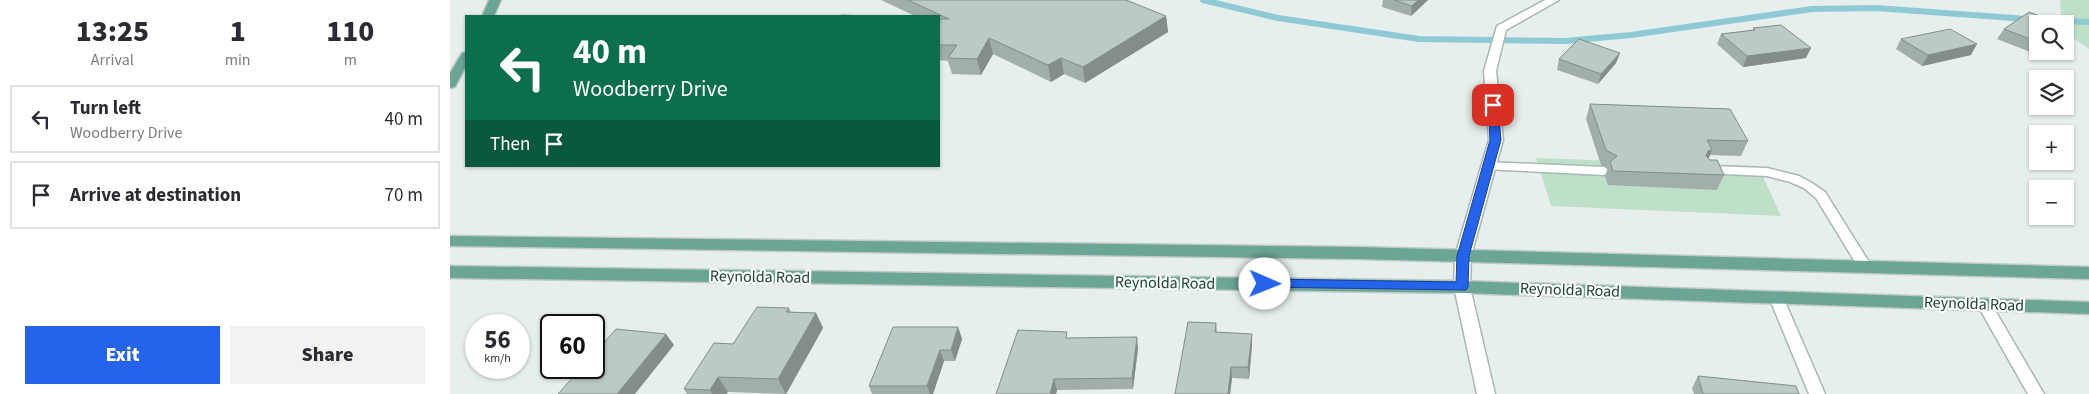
<!DOCTYPE html>
<meta charset="utf-8">
<style>
body{margin:0;font-family:"Source Sans 3",sans-serif;background:#f2f2f3;color:#2b2b33;height:100vh;display:flex;flex-direction:column;font-size:19px;white-space:nowrap}
*{box-sizing:border-box;margin:0}
p{font-size:16px;color:#7c7c81}
.icon{flex:none;width:28px;height:28px;fill:none;stroke:currentColor;stroke-width:2;stroke-linecap:round;stroke-linejoin:round}
.map{position:relative;flex:1;overflow:hidden}
.sheet{display:flex;flex-direction:column;background:#fff;width:450px}
.sheet>*{flex:none}
.hud{position:absolute;left:15px;top:15px;width:475px;height:152px;border-radius:0px;box-shadow:0 1px 4px #0004;background:#0b6e4f;color:#fff;overflow:hidden}
.buttons{position:absolute;left:1579px;top:15px;display:grid;gap:10px}
.buttons a{display:grid;place-items:center;width:45px;height:45px;border-radius:0px;background:#fff;box-shadow:0 1px 4px #0004;font-size:25px}
.speed{position:absolute;left:15px;top:314px;display:flex;gap:10px;font-size:25px;font-weight:700;text-align:center}
.speed>*{display:grid;place-content:center;width:65px;height:65px;border-radius:50%;background:#fff;box-shadow:0 1px 4px #0004;line-height:1}
.speed small{font-size:12px;font-weight:400}
.speed .limit{border:2px solid #111;border-radius:8px;background:#fff;color:#111}
.pin{position:absolute;display:grid;place-items:center;width:42px;height:42px;color:#fff;margin:-21px;border-radius:10px;box-shadow:0 2px 8px #0006}
.me{position:absolute;width:55px;margin:-28px;rotate:91deg;stroke-linejoin:round;filter:drop-shadow(0 0 4px #0008)}
.turn{display:flex;align-items:center;gap:18px;height:105px;padding:0 25px;font-size:22px}
.turn .icon{width:65px;height:65px;stroke-width:2.5}
.turn b{display:block;font-size:35px;line-height:42px}
.then{display:flex;align-items:center;height:48px;padding:0 25px;background:#0003;gap:10px;font-size:19px}
.eta{display:flex;justify-content:space-evenly;align-items:center;height:85px;text-align:center}
.eta b{font-size:30px;font-weight:800;line-height:35px}
.action{display:flex;gap:10px;margin-top:auto;padding:10px 25px}
.action a{flex:1;height:58px;border-radius:0px;background:#2563eb;color:#fff;font-size:20px;font-weight:800;line-height:58px;text-align:center}
.action a+a{background:#f2f2f3;color:#2b2b33}
ul{padding:0;list-style:none}
li{display:flex;align-items:center;gap:15px;height:68px;margin:0 10px 8px;padding:0 15px;border:2px solid #e1e1e2;border-radius:0px}
li div{flex:1}
li b{display:block;font-size:19px}
li em{font-style:normal}
main{display:flex;flex:1;min-height:0}
.map>svg:first-child{display:block}
.green{fill:#bfe0c8}
.lines{fill:none;stroke-linecap:round;stroke-linejoin:round}
.stream{stroke:#8ec9d4;stroke-width:6}
.service-casing{stroke:#a8b8b2;stroke-width:3}
.minor-casing{stroke:#a8b8b2;stroke-width:3}
.primary-casing{stroke:#c2cac8;stroke-width:3}
.service{fill:#fff;fill-rule:evenodd}
.minor{fill:#fff;fill-rule:evenodd}
.primary{fill:#6aa596;fill-rule:evenodd}
.wall{fill:#a1aea9}
.shaded-wall{fill:#838d89}
.building{fill:#bbcac4;stroke:#838d89}
.route{fill:#2563eb;stroke:#184099}
.labels{text-anchor:middle;dominant-baseline:central;stroke-width:4.5;stroke-linejoin:round;paint-order:stroke}
.street-label{font-size:16px;fill:#24423a;stroke:#f7fbf9}
</style>
<main>
<section class="sheet">
<div class="eta">
<div><b>13:25</b><p>Arrival</p></div>
<div><b>1</b><p>min</p></div>
<div><b>110</b><p>m</p></div>
</div>
<ul>
<li><svg class="icon" aria-label="left" viewBox="0 0 24 24"><path d="M17 20v-9H6M10 6l-5 5 5 5"/></svg><div><b>Turn left</b><p>Woodberry Drive</p></div><em>40 m</em></li>
<li><svg class="icon" aria-label="arrive" viewBox="0 0 24 24"><path d="M6 21V4h12l-3 4 3 4H6"/></svg><div><b>Arrive at destination</b></div><em>70 m</em></li>
</ul>
<div class="action"><a>Exit</a><a>Share</a></div>
</section>
<div class="map">
<svg width="1639" height="394" viewBox="0 0 1639 394">
<rect width="100%" height="100%" fill="#e6efeb"/>
<g class="green">
<polygon points="1610,0 1639,0 1639,49 1615,32 1615,24 1612,24"/>
<polygon points="1086,158 1308,166 1331,216 1101,206"/>
</g>
<g class="lines">
<g class="stream">
<polyline points="753,0 828,18 969,39 1115,41 1181,35 1362,9 1426,8 1577,19"/>
<polyline points="1591,20 1639,22"/>
</g>
<defs>
<g id="service">
<polygon points="1038,162 1154,167 1160,171 1154,175 1034,169 1032,166 1034,163"/>
<polygon points="1258,166 1317,168 1349,176 1362,183 1375,192 1422,267 1420,270 1410,270 1366,198 1354,188 1340,182 1317,176 1254,173 1252,170 1254,167"/>
<polygon points="1326,292 1331,293 1333,297 1375,394 1359,394 1319,297 1321,293"/>
<polygon points="1534,299 1539,300 1594,394 1578,394 1527,304 1529,300"/>
</g>
<polygon id="minor" points="1095,0 1109,0 1056,30 1046,71 1053,140 1021,256 1020,287 1045,394 1027,394 1004,287 1005,256 1039,140 1034,71 1047,26"/>
<g id="primary">
<polygon points="39,0 51,0 44,16 32,16"/>
<polygon points="16,52 16,66 5,87 0,88 0,73 12,53"/>
<polygon points="0,236 907,247 1639,267 1639,279 907,259 0,246"/>
<polygon points="0,266 1012,281 1639,302 1639,314 1012,293 0,278"/>
</g>
</defs>
<use href="#service" class="service-casing"/>
<use href="#minor" class="minor-casing"/>
<use href="#primary" class="primary-casing"/>
<use href="#service" class="service"/>
<use href="#minor" class="minor"/>
<use href="#primary" class="primary"/>
</g>
<g class="wall">
<polygon points="431,0 676,0 716,16 718,32 635,83 614,74 601,82 543,54 531,75 502,74 498,61 489,60 489,16 465,16"/>
<polygon points="933,0 978,0 961,16 932,7"/>
<polygon points="1588,24 1588,50 1583,53 1547,39 1554,29"/>
<polygon points="1303,28 1356,58 1293,67 1267,44 1271,34 1303,30"/>
<polygon points="1451,39 1521,55 1472,66 1446,49"/>
<polygon points="1170,53 1166,63 1148,84 1107,70 1109,59"/>
<polygon points="1140,104 1298,141 1291,156 1260,155 1258,158 1274,175 1267,190 1158,185 1155,176 1158,168 1151,165 1136,119"/>
<polygon points="339,308 341,312 366,313 373,328 336,394 278,392 276,394 237,394 234,389"/>
<polygon points="766,323 767,332 802,345 799,379 782,378 780,394 725,394"/>
<polygon points="508,327 512,339 505,361 494,361 483,394 422,394 419,386"/>
<polygon points="619,338 688,348 683,389 607,390 606,394 546,394"/>
<polygon points="1248,376 1349,394 1244,394 1242,388"/>
</g>
<g class="shaded-wall">
<polygon points="968,0 978,0 961,16 962,6"/>
<polygon points="716,16 718,32 635,83 633,67"/>
<polygon points="539,38 543,54 531,75 527,59"/>
<polygon points="1527,44 1521,55 1472,66 1478,55"/>
<polygon points="1361,48 1356,58 1293,67 1297,56"/>
<polygon points="1170,53 1166,63 1148,84 1151,74"/>
<polygon points="611,58 614,74 601,82 598,65"/>
<polygon points="1262,150 1256,165 1252,166 1258,151"/>
<polygon points="366,313 373,328 336,394 328,379"/>
<polygon points="508,327 512,339 505,361 501,350"/>
<polygon points="216,334 224,345 185,394 167,394"/>
<polygon points="802,334 802,345 799,379 798,367"/>
<polygon points="687,337 688,348 683,389 682,378"/>
<polygon points="490,350 494,361 483,394 480,394 477,386"/>
<polygon points="781,367 782,378 780,394 778,394"/>
<polygon points="268,377 278,392 276,394 262,394 260,390"/>
<polygon points="604,379 607,390 606,394 600,394"/>
</g>
<g class="building">
<polygon points="458,0 676,0 716,16 633,67 611,58 598,65 539,38 527,59 498,58 507,45 489,45 489,19 499,19"/>
<polygon points="944,0 968,0 962,6"/>
<polygon points="1579,12 1611,24 1588,24 1588,42 1554,29"/>
<polygon points="391,15 420,16 390,16"/>
<polygon points="1331,25 1361,48 1297,56 1271,34 1305,30 1303,28"/>
<polygon points="1500,29 1527,44 1478,55 1451,39"/>
<polygon points="1129,39 1170,53 1151,74 1109,59"/>
<polygon points="1140,104 1280,109 1298,141 1257,140 1262,150 1258,151 1256,156 1260,160 1267,160 1274,175 1163,171 1160,162 1167,156 1156,150"/>
<polygon points="307,307 339,308 336,312 366,313 328,379 268,377 260,390 234,389 264,343 283,344"/>
<polygon points="738,322 766,323 765,332 802,334 798,367 781,367 778,394 725,394"/>
<polygon points="443,327 508,327 501,350 490,350 477,386 419,386"/>
<polygon points="166,329 216,334 167,394 108,394 131,368 144,368 144,354"/>
<polygon points="568,330 617,332 616,338 687,337 682,378 604,379 600,394 546,394"/>
<polygon points="1248,376 1346,386 1349,394 1253,394"/>
</g>
<polygon class="route" points="1043,102 1048,105 1051,140 1019,256 1018,287 1016,290 811,287 809,284 811,281 815,279 1006,282 1007,256 1040,140 1038,105"/>
<g class="labels">
<g class="street-label">
<text transform="translate(310 277) rotate(1)">Reynolda Road</text>
<text transform="translate(715 283) rotate(1)">Reynolda Road</text>
<text transform="translate(1120 290) rotate(2)">Reynolda Road</text>
<text transform="translate(1524 304) rotate(2)">Reynolda Road</text>
</g>
</g>
</svg>
<div class="buttons">
<a><svg class="icon" aria-label="search" viewBox="0 0 24 24"><circle cx="10" cy="10" r="6"/><path d="M15 15l6 6"/></svg></a>
<a><svg class="icon" aria-label="layers" viewBox="0 0 24 24"><path d="M12 4l9 5-9 5-9-5zM3 14l9 5 9-5"/></svg></a>
<a>+</a>
<a>−</a>
</div>
<div class="speed"><div>56<small>km/h</small></div><div class="limit">60</div></div>
<div class="pin" style="left:1043px;top:105px;background:#d93025"><svg class="icon" aria-label="arrive" viewBox="0 0 24 24"><path d="M6 21V4h12l-3 4 3 4H6"/></svg></div>
<svg class="me" style="left:815px;top:284px" viewBox="-20 -20 40 40"><circle r="19" fill="#fff"/><path d="M0-13L10 11 0 6-10 11z" fill="#2563eb"/></svg>
<div class="hud">
<div class="turn"><svg class="icon" aria-label="left" viewBox="0 0 24 24"><path d="M17 20v-9H6M10 6l-5 5 5 5"/></svg><div><b>40 m</b>Woodberry Drive</div></div>
<div class="then">Then<svg class="icon" aria-label="arrive" viewBox="0 0 24 24"><path d="M6 21V4h12l-3 4 3 4H6"/></svg></div>
</div>
</div>
</main>
